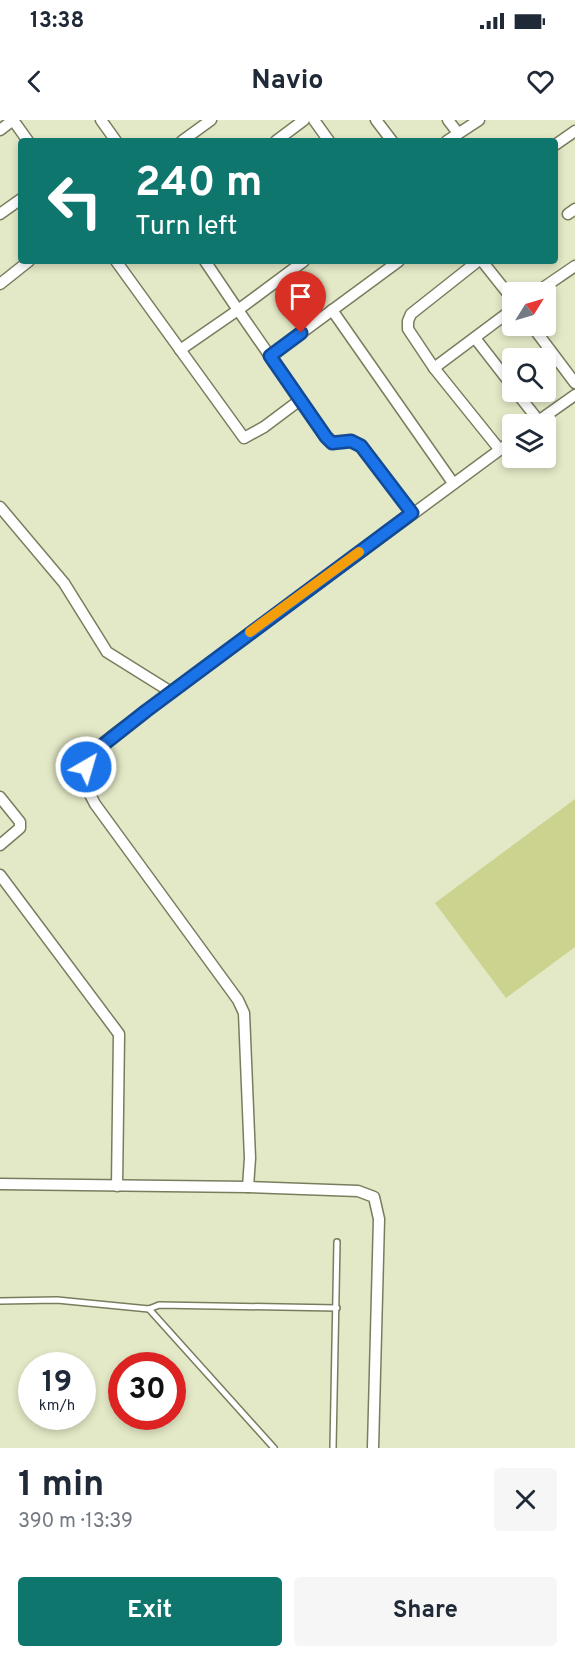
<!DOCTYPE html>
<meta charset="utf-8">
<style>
body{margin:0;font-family:Overpass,sans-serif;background:#f6f6f7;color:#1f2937;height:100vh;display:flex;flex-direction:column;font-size:22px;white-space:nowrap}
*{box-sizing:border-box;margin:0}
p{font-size:20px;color:#747a83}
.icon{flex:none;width:33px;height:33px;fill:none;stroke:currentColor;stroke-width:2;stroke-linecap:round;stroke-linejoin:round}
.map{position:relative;height:1328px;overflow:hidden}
.drawer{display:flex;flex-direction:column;background:#fff;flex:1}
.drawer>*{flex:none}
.hud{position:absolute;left:18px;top:18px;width:540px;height:126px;border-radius:6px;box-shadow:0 3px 9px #0003;background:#0f766e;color:#fff;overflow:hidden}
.needle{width:39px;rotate:53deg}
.buttons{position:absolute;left:502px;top:162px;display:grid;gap:12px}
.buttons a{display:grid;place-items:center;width:54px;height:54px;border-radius:6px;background:#fff;box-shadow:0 3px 9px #0003;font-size:30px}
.speed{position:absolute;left:18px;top:1232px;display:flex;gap:12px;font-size:30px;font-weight:700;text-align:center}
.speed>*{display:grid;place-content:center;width:78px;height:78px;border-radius:50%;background:#fff;box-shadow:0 3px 9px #0003;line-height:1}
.speed small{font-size:15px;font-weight:400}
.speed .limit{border:9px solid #d22;background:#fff;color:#111}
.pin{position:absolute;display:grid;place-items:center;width:51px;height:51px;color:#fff;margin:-62px -26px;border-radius:50% 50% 50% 0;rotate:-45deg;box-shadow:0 0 6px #0007}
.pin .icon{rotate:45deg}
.me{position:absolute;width:66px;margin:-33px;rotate:38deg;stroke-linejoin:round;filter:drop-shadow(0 0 4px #0008)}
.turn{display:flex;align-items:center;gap:21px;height:126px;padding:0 18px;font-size:27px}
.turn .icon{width:78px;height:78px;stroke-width:2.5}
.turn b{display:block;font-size:42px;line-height:51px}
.round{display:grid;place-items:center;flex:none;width:63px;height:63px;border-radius:6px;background:#f6f6f7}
.head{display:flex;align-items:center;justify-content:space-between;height:102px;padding:0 18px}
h1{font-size:36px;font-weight:700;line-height:45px}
.primary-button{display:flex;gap:12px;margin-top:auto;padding:12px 18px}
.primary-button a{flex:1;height:69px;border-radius:6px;background:#0f766e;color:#fff;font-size:24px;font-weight:700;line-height:69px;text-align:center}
.primary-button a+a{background:#f6f6f7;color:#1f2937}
.status{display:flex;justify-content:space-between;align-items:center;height:42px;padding:0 30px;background:#fff;direction:ltr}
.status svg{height:16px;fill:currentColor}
header{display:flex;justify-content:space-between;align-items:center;height:78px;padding:0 18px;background:#fff;font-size:27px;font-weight:700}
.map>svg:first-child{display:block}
.green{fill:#cbd38f}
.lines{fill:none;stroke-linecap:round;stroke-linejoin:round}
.service-casing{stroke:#797d5e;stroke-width:8}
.minor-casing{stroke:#797d5e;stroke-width:13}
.service{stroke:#fff;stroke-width:5}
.minor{stroke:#fff;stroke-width:10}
.route-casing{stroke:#114b97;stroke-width:15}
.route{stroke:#1a73e8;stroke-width:10}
.slow{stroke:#f59e0b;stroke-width:10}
</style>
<div class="status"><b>13:38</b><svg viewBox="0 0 49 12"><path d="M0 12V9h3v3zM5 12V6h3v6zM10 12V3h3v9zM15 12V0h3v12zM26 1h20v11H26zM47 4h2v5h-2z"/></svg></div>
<header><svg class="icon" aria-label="back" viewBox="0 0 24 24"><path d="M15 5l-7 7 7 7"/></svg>Navio<svg class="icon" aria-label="heart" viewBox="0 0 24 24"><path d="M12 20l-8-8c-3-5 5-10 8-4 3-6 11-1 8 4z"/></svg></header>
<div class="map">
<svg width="575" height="1328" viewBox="0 0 575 1328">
<rect width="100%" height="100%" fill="#e3e8c6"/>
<polygon class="green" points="575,679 575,827 506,878 435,783"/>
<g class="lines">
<defs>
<g id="service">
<polyline points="0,1181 57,1180 149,1189 159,1185 337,1188"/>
<polyline points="149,1189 274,1328"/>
<polyline points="333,1328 337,1122"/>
</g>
<g id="minor">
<polyline points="13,0 28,21"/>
<polyline points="101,0 116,21"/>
<polyline points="314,0 329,21"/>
<polyline points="376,0 392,21"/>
<polyline points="448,0 458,13"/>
<polyline points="0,10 13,0"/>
<polyline points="182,21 211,0"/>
<polyline points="276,21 304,0"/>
<polyline points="447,21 479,0"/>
<polyline points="555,25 575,11"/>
<polyline points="0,94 21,79"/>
<polyline points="568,94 575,89"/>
<polyline points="116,141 244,318 264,307 300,280"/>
<polyline points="205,141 238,190 304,141"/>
<polyline points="478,141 411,194 408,201 408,209 434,248 500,330"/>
<polyline points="482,141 513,180"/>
<polyline points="0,164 29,141"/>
<polyline points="537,172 575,146"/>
<polyline points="332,190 453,363"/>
<polyline points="532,206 575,263"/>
<polyline points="475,218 513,267"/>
<polyline points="180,230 238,190 326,317 332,323 351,321 361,325 412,393"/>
<polyline points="270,236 399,141"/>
<polyline points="434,248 513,189"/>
<polyline points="516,272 539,301"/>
<polyline points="534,304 575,275"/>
<polyline points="0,387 64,463 107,532 171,572"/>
<polyline points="0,677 20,702 20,708 0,725"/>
<polyline points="0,755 119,914 117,1066"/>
<polyline points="0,1064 248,1067 358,1071 374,1077 379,1099 373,1328"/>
<path d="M248,1067L250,1038L244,893L238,880L95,684C92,678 87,670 85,663C79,631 125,608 146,591L513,320"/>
</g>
</defs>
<use href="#service" class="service-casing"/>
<use href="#minor" class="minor-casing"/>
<use href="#service" class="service"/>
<use href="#minor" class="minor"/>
</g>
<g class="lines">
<defs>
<polyline id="route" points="86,647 99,628 146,591 412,393 361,326 351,321 332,323 326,317 270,236 301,213"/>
</defs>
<use href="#route" class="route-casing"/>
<use href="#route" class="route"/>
<polyline class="slow" points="250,512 359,432"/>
</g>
</svg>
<div class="buttons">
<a><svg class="needle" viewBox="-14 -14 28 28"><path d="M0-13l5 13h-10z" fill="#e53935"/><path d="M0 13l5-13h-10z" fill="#747a83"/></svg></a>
<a><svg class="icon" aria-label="search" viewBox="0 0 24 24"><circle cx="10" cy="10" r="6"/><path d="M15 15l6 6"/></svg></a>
<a><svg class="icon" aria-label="layers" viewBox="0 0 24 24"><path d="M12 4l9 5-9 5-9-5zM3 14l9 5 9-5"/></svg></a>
</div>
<div class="speed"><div>19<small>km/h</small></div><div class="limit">30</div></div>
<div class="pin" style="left:301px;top:213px;background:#d93025"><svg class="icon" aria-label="arrive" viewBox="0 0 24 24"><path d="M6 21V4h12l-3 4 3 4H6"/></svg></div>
<svg class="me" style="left:86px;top:647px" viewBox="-20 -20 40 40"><circle r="17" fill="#1a73e8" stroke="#fff" stroke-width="3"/><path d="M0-11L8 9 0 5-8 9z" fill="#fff"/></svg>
<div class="hud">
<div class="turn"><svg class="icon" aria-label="left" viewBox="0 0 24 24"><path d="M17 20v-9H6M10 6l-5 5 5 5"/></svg><div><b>240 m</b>Turn left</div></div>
</div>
</div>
<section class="drawer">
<div class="head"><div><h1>1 min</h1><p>390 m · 13:39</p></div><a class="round"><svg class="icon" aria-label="close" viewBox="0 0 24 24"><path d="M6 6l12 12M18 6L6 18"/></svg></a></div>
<div class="primary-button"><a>Exit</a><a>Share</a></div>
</section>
